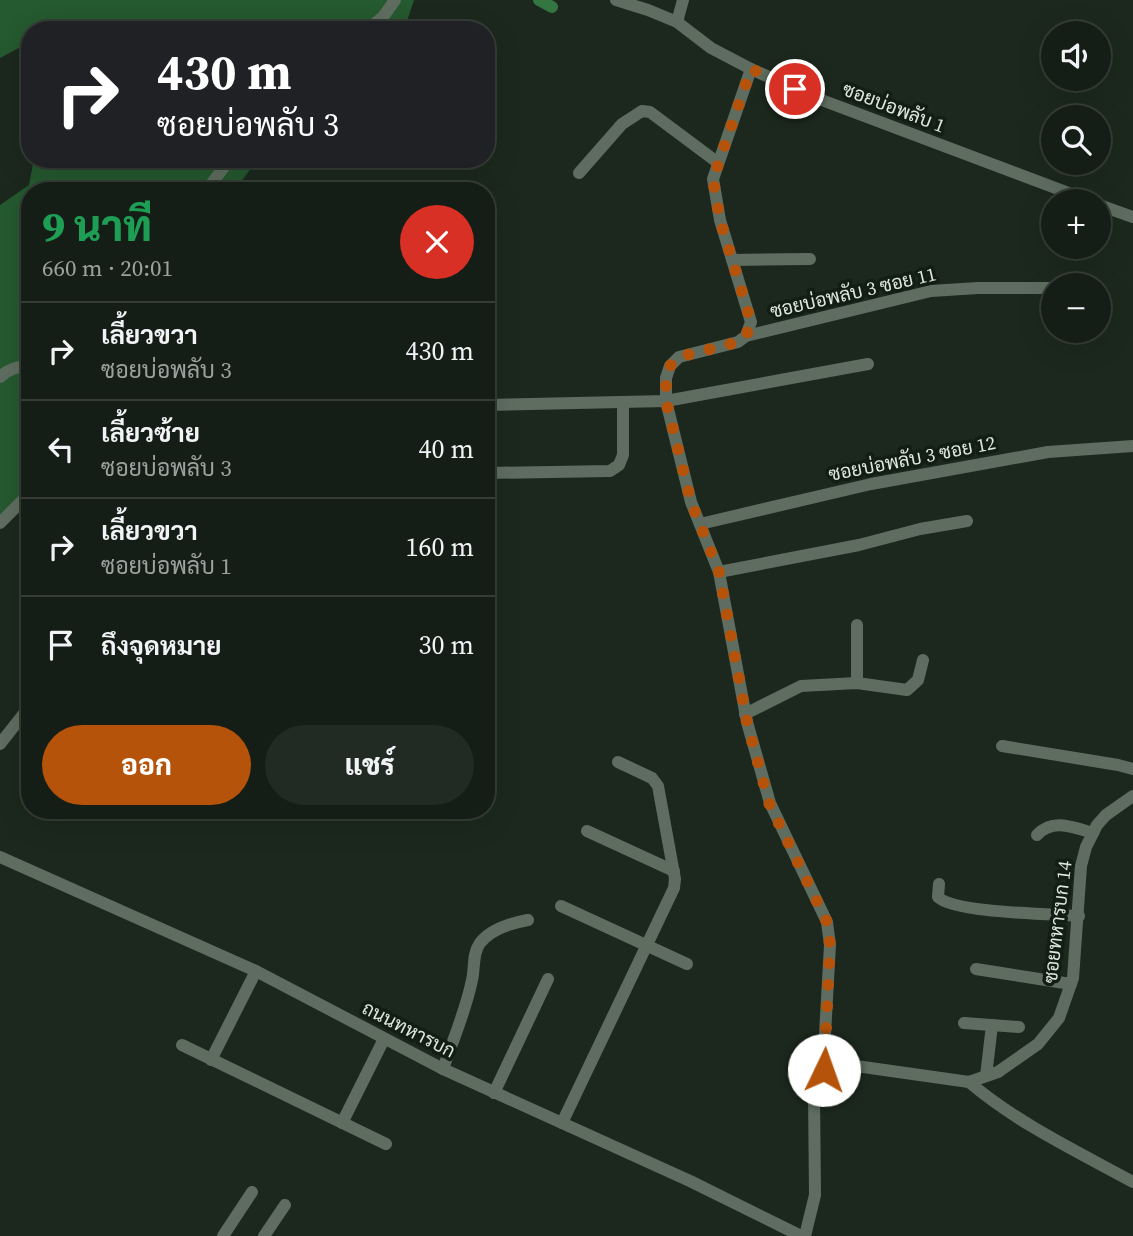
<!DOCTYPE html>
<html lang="th">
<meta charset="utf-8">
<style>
body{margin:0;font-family:"Source Serif 4",Sarabun,serif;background:#222b23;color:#f1f3f6;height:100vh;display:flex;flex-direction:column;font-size:26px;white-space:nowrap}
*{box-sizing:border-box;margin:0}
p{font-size:23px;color:#9da2a1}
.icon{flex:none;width:38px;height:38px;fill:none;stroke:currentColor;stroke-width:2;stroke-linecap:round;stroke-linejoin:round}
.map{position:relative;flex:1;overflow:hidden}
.details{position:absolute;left:21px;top:182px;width:474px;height:637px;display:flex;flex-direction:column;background:#151e16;border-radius:28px;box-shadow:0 7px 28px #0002,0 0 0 2px #343c35}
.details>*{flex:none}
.banner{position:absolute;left:21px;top:21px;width:474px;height:147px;border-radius:28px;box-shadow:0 7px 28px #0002,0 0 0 2px #343c35;background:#202124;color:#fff;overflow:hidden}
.tools{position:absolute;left:1041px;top:21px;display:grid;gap:14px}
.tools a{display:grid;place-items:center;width:70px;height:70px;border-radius:50%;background:#151e16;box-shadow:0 7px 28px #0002,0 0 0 2px #343c35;font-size:35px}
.pin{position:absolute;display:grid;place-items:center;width:60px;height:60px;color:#fff;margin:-30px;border:4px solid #fff;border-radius:50%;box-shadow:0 2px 7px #0007}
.me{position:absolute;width:77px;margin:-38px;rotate:3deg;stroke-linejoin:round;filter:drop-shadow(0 0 5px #0008)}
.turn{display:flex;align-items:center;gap:24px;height:147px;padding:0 21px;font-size:32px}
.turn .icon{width:91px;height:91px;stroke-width:2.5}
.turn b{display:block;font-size:49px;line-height:60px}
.round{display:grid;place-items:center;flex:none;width:74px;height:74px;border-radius:37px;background:#222b23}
.headline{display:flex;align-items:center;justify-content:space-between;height:119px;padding:0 21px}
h1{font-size:42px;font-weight:800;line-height:52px;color:#1e9e55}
.primary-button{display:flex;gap:14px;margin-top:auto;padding:14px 21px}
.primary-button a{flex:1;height:80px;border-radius:42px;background:#b45309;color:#fff;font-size:28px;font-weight:800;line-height:80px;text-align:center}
.primary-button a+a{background:#222b23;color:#f1f3f6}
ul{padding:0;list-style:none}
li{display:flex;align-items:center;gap:21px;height:98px;padding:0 21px;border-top:2px solid #343c35}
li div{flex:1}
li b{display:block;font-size:26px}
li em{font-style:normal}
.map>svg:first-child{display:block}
.green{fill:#25592f}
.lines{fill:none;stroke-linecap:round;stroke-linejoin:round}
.canal{stroke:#347641;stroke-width:12}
.street{stroke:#5f6d60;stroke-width:12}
.route{stroke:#b45309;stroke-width:12;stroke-dasharray:0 21.6}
.labels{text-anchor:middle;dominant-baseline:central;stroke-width:7;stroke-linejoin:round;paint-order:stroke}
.street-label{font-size:19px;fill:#dfe7e0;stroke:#121e14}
</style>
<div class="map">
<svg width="1133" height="1236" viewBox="0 0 1133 1236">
<rect width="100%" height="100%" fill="#1c281d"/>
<g class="green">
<polygon points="0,0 414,0 404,30 30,30 30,42 0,58"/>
<polygon points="34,159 258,159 234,191 30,191 30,492 0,523 0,205 29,185"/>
</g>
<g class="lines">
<polyline class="canal" points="539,0 552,7"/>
<g class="street">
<polyline points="616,0 648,10 677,22 711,48 751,69 811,96 1090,201"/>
<polyline points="677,22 683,0"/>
<polyline points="367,30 383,17 395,0"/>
<polyline points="751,69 713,179 720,220 751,322 746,336 738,342 679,357 670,366 666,378 666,401 691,502 719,572 747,722 770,803 827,922 830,945 823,1070"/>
<polyline points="579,173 622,124 642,111 650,112 717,162"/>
<polyline points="206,191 230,159"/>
<polyline points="1099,205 1133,217"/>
<polyline points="732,260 810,259"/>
<polyline points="746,336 931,291 978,288 1054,288"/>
<path d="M0,377C9,369 17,366 30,367"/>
<polyline points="486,405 666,401 868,364"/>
<polyline points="486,473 610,471 619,465 623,455 623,403"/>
<polyline points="0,523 30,493"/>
<polyline points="700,524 871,484 1048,452 1133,446"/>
<polyline points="719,572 859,545 920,529 967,521"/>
<polyline points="857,683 857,625"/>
<polyline points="745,714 801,686 857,683 907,690 918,680 923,660"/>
<polyline points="0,744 30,706"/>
<polyline points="1002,746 1118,765 1133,769"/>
<polyline points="587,831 674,871"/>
<path d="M1037,835C1052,818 1073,827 1093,833"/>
<polyline points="0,857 256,971 443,1069 690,1181 801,1236"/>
<path d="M939,884L938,897C953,913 1053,914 1079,916"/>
<polyline points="561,906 687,964"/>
<polyline points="976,969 1071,984"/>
<polyline points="964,1023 1019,1027"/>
<polyline points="182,1045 386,1144"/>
<polyline points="211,1060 256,971"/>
<path d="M443,1069C453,1040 466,1010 472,980C475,968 472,954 480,943C491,929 511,923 528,920"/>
<polyline points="986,1076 992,1025"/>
<path d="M969,1082C1017,1123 1078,1152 1133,1182"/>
<polyline points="494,1093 548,979"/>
<polyline points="342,1123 384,1039"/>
<polyline points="562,1123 674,888 675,879 658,786 652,778 618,762"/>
<polyline points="223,1236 252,1192"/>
<polyline points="264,1236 285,1205"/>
<path d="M805,1236L815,1195L814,1093C819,1072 822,1071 842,1064L969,1082L998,1072L1038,1044L1059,1018L1073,978L1081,866L1086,847L1097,825L1106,815L1133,796"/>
</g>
</g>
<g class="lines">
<polyline class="route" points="795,89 751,69 713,179 720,220 751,322 746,336 738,342 679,357 670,366 666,378 666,401 691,502 719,572 747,722 769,803 827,922 830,945 824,1070"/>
</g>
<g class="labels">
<g class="street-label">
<text transform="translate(894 107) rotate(21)">ซอยบ่อพลับ 1</text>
<text transform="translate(853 292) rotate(-13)">ซอยบ่อพลับ 3 ซอย 11</text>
<text transform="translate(912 458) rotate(-11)">ซอยบ่อพลับ 3 ซอย 12</text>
<text transform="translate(1057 922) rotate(-83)">ซอยทหารบก 14</text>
<text transform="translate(409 1029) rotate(27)">ถนนทหารบก</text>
</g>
</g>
</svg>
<div class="tools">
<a><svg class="icon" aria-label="sound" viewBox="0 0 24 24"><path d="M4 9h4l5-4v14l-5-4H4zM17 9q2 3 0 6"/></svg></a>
<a><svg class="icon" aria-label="search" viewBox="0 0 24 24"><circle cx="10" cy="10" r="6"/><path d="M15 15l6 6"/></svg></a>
<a>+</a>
<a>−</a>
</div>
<div class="pin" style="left:795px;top:89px;background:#d93025"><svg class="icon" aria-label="arrive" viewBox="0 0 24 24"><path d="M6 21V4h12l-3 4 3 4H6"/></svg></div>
<svg class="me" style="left:824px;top:1070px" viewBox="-20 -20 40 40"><circle r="19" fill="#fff"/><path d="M0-13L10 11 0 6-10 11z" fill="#b45309"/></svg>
<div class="banner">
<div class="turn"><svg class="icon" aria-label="right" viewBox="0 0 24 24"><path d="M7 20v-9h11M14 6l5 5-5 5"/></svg><div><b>430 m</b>ซอยบ่อพลับ 3</div></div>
</div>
<section class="details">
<div class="headline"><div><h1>9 นาที</h1><p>660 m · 20:01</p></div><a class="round" style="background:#d93025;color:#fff"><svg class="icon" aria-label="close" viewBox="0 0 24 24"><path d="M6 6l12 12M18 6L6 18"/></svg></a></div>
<ul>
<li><svg class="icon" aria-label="right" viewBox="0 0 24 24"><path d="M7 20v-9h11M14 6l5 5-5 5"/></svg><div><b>เลี้ยวขวา</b><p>ซอยบ่อพลับ 3</p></div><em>430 m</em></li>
<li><svg class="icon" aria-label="left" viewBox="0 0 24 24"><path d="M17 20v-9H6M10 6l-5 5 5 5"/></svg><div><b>เลี้ยวซ้าย</b><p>ซอยบ่อพลับ 3</p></div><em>40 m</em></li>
<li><svg class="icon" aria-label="right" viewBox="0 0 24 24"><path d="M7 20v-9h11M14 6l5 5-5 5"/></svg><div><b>เลี้ยวขวา</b><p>ซอยบ่อพลับ 1</p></div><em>160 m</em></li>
<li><svg class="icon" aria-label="arrive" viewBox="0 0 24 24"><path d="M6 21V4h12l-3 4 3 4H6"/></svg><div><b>ถึงจุดหมาย</b></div><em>30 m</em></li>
</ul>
<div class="primary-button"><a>ออก</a><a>แชร์</a></div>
</section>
</div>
